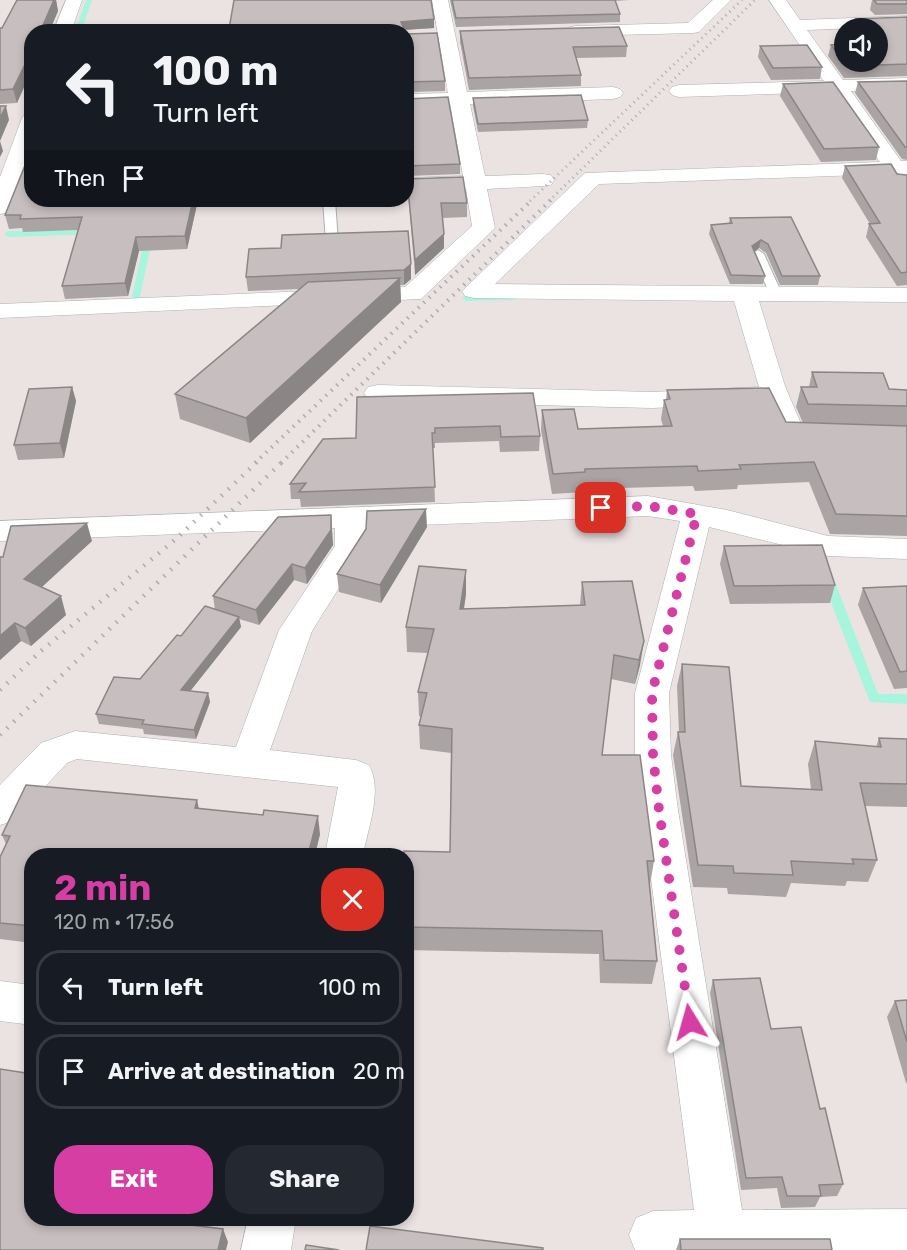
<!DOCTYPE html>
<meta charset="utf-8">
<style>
body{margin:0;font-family:Rubik,sans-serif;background:#242831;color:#f1f3f6;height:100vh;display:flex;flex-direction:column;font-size:22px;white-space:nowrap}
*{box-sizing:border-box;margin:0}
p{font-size:20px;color:#9ea1a6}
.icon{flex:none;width:33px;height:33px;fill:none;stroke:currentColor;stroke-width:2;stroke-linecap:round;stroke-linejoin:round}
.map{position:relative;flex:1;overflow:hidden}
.panel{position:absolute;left:24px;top:848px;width:390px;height:378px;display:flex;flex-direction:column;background:#171b24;border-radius:24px;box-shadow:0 3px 9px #0003}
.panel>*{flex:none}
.hud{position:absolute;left:24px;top:24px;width:390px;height:183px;border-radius:24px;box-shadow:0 3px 9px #0003;background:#171b24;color:#f1f3f6;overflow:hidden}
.buttons{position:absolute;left:834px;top:18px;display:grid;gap:12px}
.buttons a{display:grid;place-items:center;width:54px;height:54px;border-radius:50%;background:#171b24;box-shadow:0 3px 9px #0003;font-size:30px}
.pin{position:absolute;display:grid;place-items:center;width:51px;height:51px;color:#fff;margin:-26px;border-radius:12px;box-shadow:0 3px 9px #0006}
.me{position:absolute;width:66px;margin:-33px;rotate:352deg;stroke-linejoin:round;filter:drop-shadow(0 0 4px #0008)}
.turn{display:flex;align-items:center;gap:21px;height:126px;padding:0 30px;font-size:27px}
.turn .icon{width:78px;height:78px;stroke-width:2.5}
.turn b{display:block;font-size:42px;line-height:51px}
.then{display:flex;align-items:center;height:57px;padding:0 30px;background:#0003;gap:12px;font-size:22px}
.round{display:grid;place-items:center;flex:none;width:63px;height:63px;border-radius:24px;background:#242831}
.headline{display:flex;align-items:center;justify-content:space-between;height:102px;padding:0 30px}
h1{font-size:36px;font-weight:700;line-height:45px;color:#d63ea4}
.cta{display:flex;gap:12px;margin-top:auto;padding:12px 30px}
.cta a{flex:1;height:69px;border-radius:24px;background:#d63ea4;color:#fff;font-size:24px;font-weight:700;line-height:69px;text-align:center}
.cta a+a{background:#242831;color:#f1f3f6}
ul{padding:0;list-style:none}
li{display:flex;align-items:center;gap:18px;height:75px;margin:0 12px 9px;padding:0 18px;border:3px solid #363941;border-radius:24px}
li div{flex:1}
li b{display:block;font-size:22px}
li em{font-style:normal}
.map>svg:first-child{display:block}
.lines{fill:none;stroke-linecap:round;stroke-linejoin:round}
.stream{fill:#a8f5dd;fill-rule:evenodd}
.lane-casing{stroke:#abb1b1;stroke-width:2}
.street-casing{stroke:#abb1b1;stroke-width:1}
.lane{fill:#fff;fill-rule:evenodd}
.street{fill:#fff;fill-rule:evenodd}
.rail-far2{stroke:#acadad;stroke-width:3;stroke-dasharray:1 4.5;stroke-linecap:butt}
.rail-far1{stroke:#acadad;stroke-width:4;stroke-dasharray:1.5 6;stroke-linecap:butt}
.rail{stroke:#acadad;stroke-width:4.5;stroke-dasharray:1.5 8;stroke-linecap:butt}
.wall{fill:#aba4a4}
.shaded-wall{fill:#8b8686}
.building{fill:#c7bfbf;stroke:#8b8686;stroke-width:1.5}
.route{stroke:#d63ea4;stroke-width:10;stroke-dasharray:0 18}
</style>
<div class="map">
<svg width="907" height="1250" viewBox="0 0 907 1250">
<rect width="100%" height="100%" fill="#ebe2e2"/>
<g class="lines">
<g class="stream">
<polygon points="86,0 92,0 81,32 75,32"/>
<polygon points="93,230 96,230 96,234 8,237 4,234 8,231"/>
<polygon points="146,233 153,235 139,301 135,304 131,301"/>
<polygon points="513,295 517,298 516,300 466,301 462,298 466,295"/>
<polygon points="827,573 833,577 878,694 907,694 907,704 870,702 821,577"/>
</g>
<defs>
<g id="lane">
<polygon points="323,200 335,200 338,242 332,245 326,242"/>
<polygon points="758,250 764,254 782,294 780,297 776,298 770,294 752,254"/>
</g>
<g id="street">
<polygon points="66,0 82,0 71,32 53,32"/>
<polygon points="432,0 448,0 467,92 613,87 620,89 623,93 620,97 613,99 470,104 485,176 543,174 551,175 554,180 551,185 543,186 487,189 495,228 421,299 0,318 0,304 405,287 472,226 466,189 406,191 406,178 463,176 450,104 406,106 406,94 448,93"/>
<polygon points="713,0 731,0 699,32 693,33 576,36 570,35 567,31 570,27 576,26 688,23"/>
<polygon points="769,0 786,0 800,20 907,16 907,26 807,30 843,80 907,78 907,90 851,91 901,161 907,161 907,186 896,185 889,174 599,184 495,284 907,288 907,302 759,301 785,386 802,426 907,428 907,444 792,442 782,440 765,403 652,408 378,401 368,399 364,393 368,387 378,385 652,392 759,387 734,301 474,298 465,296 462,291 585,173 880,162 832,92 679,97 672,95 669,91 672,87 679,85 824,81"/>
<polygon points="32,112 32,148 11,207 8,212 0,214 0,177 22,118 25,114"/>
<path d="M648,496L727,510L828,536L907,539V559L828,556L709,527L669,693L671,755L678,810L742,1210L907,1209V1250H635L629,1235L636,1218L653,1211L694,1210L635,755V693L680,521L648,516L366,527L365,546L312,631L270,750L356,760L369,765C383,791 368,827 363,855H325L338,787L77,759L67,763L13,821L0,825V785L41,743L75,731L236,747L279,630L335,546V528L0,541V521Z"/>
<polygon points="0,981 32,985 32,1025 0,1021"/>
<polygon points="248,1218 296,1218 291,1250 241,1250"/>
</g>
</defs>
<use href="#lane" class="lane-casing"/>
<use href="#street" class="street-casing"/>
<use href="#lane" class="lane"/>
<use href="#street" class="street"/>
<g class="rail-far2">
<polyline points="530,201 742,0"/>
<polyline points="549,201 755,0"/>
</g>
<g class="rail-far1">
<polyline points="255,463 532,200"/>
<polyline points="281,463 551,200"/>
</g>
<g class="rail">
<polyline points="0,690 41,651 176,539 257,462"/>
<polyline points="0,735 282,462"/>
</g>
</g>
<g class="wall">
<polygon points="17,0 56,0 58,11 49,32 32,32 17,103 0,104 0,28 2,28"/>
<polygon points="450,0 629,0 615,1 620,14 620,22 456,27"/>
<polygon points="872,0 907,0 907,14 875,15 870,10"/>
<polygon points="907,17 907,76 844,78 828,56 831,45 878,62 878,28 854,28 856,19"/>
<polygon points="434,19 434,28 404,30 405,32 230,32 229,29"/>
<polygon points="460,31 627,46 626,57 576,58 581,75 581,86 469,90 460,42"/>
<polygon points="406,34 445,81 445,91 406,92"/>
<polygon points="760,46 822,67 820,79 771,80 758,57"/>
<polygon points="907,81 907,160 902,159 855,93 858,82"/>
<polygon points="783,84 879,147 876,160 821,162 780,96"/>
<polygon points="473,98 588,120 587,128 478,132 473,106"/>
<polygon points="406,99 460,164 460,174 406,176"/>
<polygon points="845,166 907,175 907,285 897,286 866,237 869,224 870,224 842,178"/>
<polygon points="407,179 467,203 467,217 442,218 444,248 415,275 408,193"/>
<polygon points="198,200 187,249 139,251 128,296 65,299 62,286 78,230 23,232 22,228 9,229 5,215"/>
<polygon points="730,218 820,276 818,285 780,285 766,253 759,248 754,252 765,276 763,284 730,284 709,234 711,225 729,223"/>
<polygon points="408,231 411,279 404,285 400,285 401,302 250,443 180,419 175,394 300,289 248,291 246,277 281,248"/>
<polygon points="812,372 889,389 907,390 907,536 830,534 809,482 738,485 737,489 695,491 693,486 584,489 584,492 552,494 541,430 542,410 578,429 663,426 661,419 664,400 666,400 667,390 786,422 803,423 796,407 801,387 809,387"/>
<polygon points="72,387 76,401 64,458 18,460 14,445"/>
<polygon points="533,393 540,436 539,451 500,452 499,441 435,443 435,448 433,448 435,502 301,507 300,499 291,499 290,484 356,438"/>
<polygon points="331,515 333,545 307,584 294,580 259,625 239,619 241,627 190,691 208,693 210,702 196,739 144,734 143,729 99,724 96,714 140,679 181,636 215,610 213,596"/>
<polygon points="427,527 381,603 339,592 337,574"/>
<polygon points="92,541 41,587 66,615 31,646 21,641 0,660 0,557"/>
<polygon points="724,546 835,585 830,603 730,604 720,564"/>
<polygon points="466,570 466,594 464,609 580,605 582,582 632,581 640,665 635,684 611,679 602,755 654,861 650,885 657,961 652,984 600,983 599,954 406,950 406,855 450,852 451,753 420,749 419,725 421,717 419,716 418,692 428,653 407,652 406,627"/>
<polygon points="907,586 907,688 894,689 858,605 863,588"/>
<polygon points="682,664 741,786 811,789 808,764 815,741 876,747 879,738 907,739 907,807 865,806 877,860 868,882 847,881 845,886 791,883 786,897 728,894 727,888 693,887 673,755 678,732 679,732 677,686"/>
<polygon points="199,808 320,834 315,855 32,855 32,943 0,939 0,857 6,844 2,835"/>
<polygon points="713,980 771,1029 820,1109 843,1184 837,1196 820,1197 815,1207 781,1208 777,1188 741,1190 710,993"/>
<polygon points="907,1000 907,1083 906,1083 887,1017 895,1001"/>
<polygon points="680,1239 832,1250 676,1250"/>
</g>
<g class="shaded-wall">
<polygon points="54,0 56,0 58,11 49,32 40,32"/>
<polygon points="434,19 434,28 401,30 401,22"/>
<polygon points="32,50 32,70 17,103 13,89"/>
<polygon points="6,106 9,120 0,141 0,118"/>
<polygon points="0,141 3,151 0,157"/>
<polygon points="193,200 198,200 187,249 185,236"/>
<polygon points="444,234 444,248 415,275 415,260"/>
<polygon points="136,237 139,251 128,296 125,283"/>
<polygon points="761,240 759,248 750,255 752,246"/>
<polygon points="411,264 411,279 404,285 404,270"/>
<polygon points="400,278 401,302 250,443 246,418"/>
<polygon points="72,387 76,401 64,458 60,443"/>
<polygon points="426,509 427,527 381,603 380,585"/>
<polygon points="331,515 333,545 307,584 305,568"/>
<polygon points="87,523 92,541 30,598 24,579"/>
<polygon points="292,564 294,580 259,625 256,610"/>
<polygon points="466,570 466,594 460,633 460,609"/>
<polygon points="61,596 66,615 31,646 25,628"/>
<polygon points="239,617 241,627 184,699 181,690"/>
<polygon points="15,623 21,641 0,660 0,636"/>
<polygon points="644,641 640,665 635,684 639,660"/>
<polygon points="208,693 210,702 196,739 194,730"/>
<polygon points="197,800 201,818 195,808"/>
<polygon points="318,816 320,834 315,855 308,855"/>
<polygon points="176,1218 185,1218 180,1236 175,1223"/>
<polygon points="223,1229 228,1242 226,1250 218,1250"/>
</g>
<g class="building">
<polygon points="17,0 54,0 40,32 32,32 32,50 13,89 0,90 0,28 2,28"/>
<polygon points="234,0 431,0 434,19 401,22 405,32 278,32 278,29 229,29"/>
<polygon points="452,0 615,0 620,14 456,18"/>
<polygon points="874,0 907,0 907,4 877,4"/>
<polygon points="907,17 907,64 847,66 831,45 844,44 844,62 878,62 878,28 862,28 856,19"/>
<polygon points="619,27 627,46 573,47 581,75 469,78 460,31"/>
<polygon points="437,33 445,81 406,82 406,34"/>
<polygon points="807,45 822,67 773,68 760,46"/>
<polygon points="907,81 907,147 905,147 858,82"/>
<polygon points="833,82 879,147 824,149 783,84"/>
<polygon points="581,95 588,120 478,124 473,98"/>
<polygon points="448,97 460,164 406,166 406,99"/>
<polygon points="0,106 6,106 0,118"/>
<polygon points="32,148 32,200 193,200 185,236 136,237 125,283 62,286 82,217 20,219 21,215 5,215"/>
<polygon points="891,164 897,174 907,175 907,272 901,273 869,224 880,223 845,166"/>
<polygon points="463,177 467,203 441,203 444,234 415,260 407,179"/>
<polygon points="791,217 820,276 782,276 768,244 761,240 752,246 765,276 731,275 711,225 732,223 730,218"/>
<polygon points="408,231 411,264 404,270 246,277 249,249 281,248 282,235"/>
<polygon points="400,278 246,418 175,394 308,282"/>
<polygon points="812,372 883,373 889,389 907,390 907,406 808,404 801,387 817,387"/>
<polygon points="72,387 60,443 14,445 29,389"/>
<polygon points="769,388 786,422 907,426 907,516 836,514 814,462 739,465 741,469 698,471 697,466 585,469 585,472 553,474 542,410 574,409 578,429 672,426 664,400 670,399 667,390"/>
<polygon points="533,393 540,436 501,437 500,426 435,428 435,433 432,433 435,487 299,492 306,483 290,484 323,439 356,438 357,397"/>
<polygon points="426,509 380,585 337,574 366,529 367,511"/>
<polygon points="331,515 331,530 305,568 292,564 256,610 213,596 278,517"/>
<polygon points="87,523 24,579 61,596 25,628 15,623 0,636 0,557 3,557 11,526"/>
<polygon points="822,545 835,585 734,586 724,546"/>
<polygon points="419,566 466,570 460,609 585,605 582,582 632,581 644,641 639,660 614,655 602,755 640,755 654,861 647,861 657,961 604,960 602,931 406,927 406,855 404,855 404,851 450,852 452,729 419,725 427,693 418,692 434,629 406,627"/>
<polygon points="907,586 907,671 900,672 863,588"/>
<polygon points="205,606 239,617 181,690 208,693 194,730 142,724 144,720 96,714 114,677 140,679 177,635 181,636"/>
<polygon points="682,664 729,667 741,786 822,790 815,741 881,747 879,738 907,739 907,784 860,783 877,860 852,859 854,864 791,861 793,875 734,873 733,866 698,865 678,732 685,732"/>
<polygon points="26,785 197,800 195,808 263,815 264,810 318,816 308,855 32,855 32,926 0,923 0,857 10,836 2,835"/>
<polygon points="760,978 771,1029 801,1027 820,1109 825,1108 843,1184 819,1185 821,1196 787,1196 782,1177 746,1178 713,980"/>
<polygon points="907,1000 907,1042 895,1001"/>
<polygon points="0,1069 32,1074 32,1218 176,1218 175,1223 223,1229 218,1250 0,1250"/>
<polygon points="370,1226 543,1248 543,1250 366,1250"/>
<polygon points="680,1239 830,1239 832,1250 681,1250"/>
<polygon points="306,1245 339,1250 305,1250"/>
</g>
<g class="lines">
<polyline class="route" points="601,508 648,506 697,514 652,693 653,755 659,810 690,1022"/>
</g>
</svg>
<div class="buttons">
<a><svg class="icon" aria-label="sound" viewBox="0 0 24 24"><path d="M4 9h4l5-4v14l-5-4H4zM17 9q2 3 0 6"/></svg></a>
</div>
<div class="pin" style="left:601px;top:508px;background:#d93025"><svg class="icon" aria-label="arrive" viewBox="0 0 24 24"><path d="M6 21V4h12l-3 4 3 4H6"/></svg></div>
<svg class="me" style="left:690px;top:1022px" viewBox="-20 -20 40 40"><path d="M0-17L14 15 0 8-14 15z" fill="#d63ea4" stroke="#fff" stroke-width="4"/></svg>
<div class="hud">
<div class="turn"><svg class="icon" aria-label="left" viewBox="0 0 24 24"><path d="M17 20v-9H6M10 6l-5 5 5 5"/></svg><div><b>100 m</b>Turn left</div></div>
<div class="then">Then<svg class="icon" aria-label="arrive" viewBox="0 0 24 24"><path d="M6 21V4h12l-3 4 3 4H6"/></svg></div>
</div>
<section class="panel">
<div class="headline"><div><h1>2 min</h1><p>120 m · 17:56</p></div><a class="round" style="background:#d93025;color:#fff"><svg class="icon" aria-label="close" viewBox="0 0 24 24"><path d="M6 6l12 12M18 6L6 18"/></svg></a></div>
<ul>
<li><svg class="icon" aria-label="left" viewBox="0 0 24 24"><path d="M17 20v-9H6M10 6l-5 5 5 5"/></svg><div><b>Turn left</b></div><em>100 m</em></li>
<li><svg class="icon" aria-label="arrive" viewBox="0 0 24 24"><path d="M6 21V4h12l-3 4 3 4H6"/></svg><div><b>Arrive at destination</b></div><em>20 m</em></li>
</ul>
<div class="cta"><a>Exit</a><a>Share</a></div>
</section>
</div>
